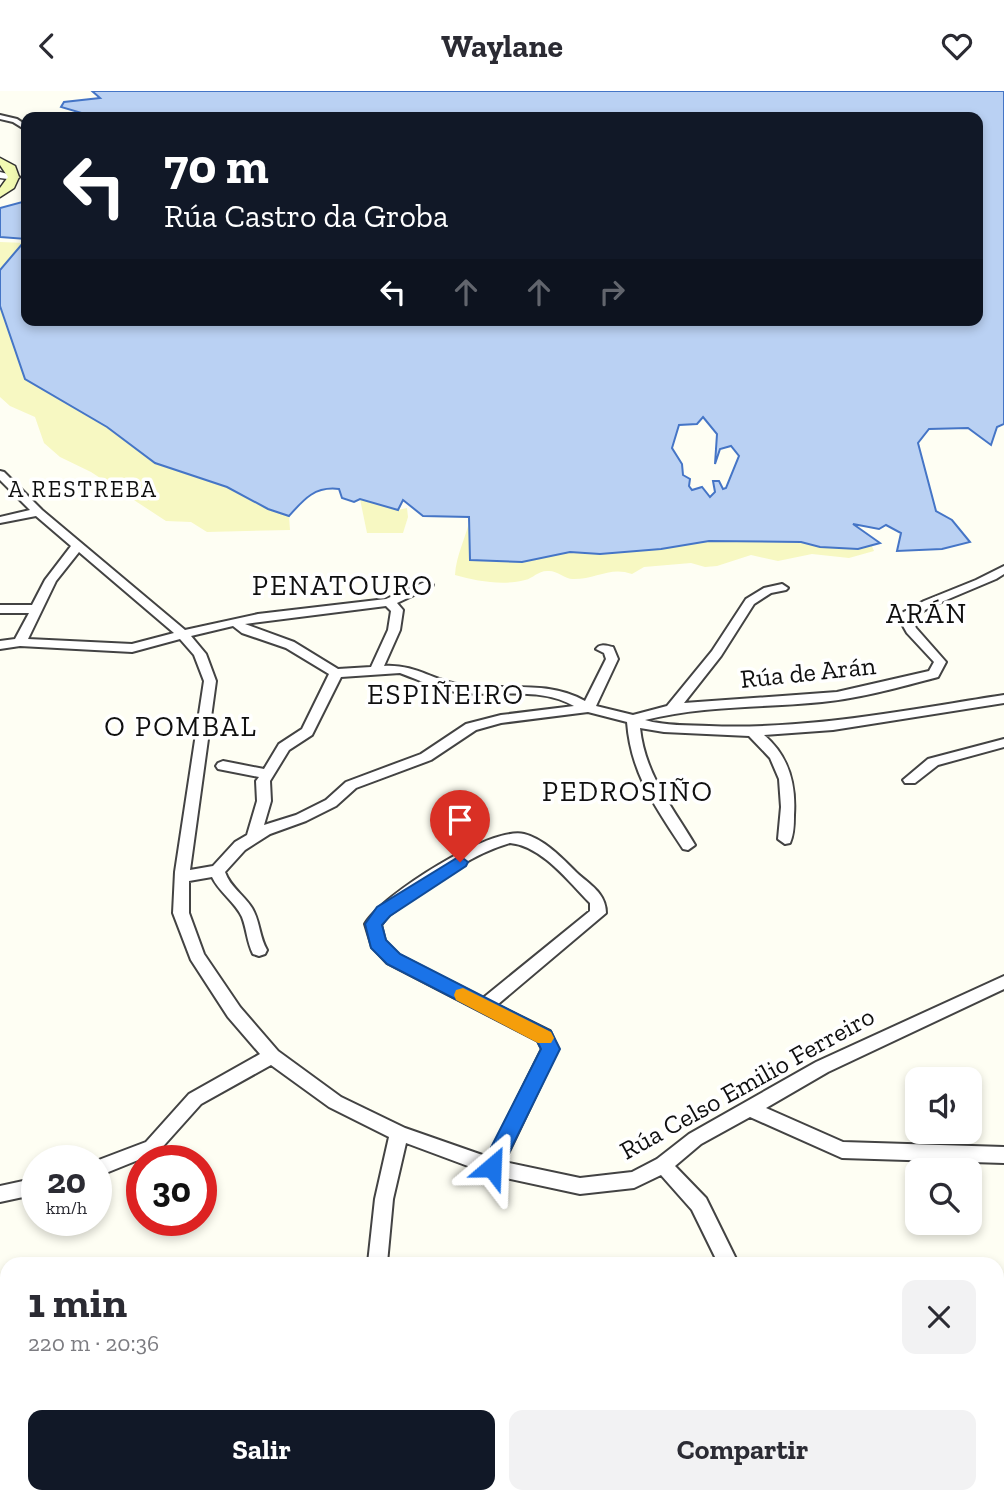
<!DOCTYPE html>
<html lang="es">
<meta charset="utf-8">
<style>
body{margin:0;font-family:"Zilla Slab",serif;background:#f2f2f3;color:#2b2b33;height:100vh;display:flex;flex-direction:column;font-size:26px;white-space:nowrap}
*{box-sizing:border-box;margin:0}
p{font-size:23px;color:#7c7c81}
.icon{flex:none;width:38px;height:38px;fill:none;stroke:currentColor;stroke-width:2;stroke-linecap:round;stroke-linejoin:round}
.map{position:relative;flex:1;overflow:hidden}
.sheet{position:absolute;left:0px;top:1166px;width:1004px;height:247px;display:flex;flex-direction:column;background:#fff;border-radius:21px 21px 0 0;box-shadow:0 4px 10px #0003}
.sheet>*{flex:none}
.banner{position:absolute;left:21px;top:21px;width:962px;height:214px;border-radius:14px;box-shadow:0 4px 10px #0003;background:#111827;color:#fff;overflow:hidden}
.tools{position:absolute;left:905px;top:976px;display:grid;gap:14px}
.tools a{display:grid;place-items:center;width:77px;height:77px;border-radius:14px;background:#fff;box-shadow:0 4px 10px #0003;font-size:35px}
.speed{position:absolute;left:21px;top:1054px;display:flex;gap:14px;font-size:35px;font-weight:700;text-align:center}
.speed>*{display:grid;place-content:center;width:91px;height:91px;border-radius:50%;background:#fff;box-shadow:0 4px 10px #0003;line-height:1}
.speed small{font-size:18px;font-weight:400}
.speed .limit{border:10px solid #d22;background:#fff;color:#111}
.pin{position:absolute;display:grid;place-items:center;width:60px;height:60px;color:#fff;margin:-72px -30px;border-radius:50% 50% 50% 0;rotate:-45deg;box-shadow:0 0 7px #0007}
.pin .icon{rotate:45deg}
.me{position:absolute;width:77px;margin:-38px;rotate:26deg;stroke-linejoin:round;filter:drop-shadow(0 0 5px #0008)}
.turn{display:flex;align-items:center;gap:24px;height:147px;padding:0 28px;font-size:32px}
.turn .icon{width:91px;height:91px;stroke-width:2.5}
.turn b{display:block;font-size:49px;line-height:60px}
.lanes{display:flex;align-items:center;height:66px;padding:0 28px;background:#0003;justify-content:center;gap:35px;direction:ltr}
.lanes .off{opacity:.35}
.round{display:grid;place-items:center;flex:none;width:74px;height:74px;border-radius:14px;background:#f2f2f3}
.headline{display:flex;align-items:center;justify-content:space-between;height:119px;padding:0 28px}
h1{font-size:42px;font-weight:700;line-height:52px}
.button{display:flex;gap:14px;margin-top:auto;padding:14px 28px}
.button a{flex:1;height:80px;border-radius:14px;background:#111827;color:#fff;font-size:28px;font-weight:700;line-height:80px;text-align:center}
.button a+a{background:#f2f2f3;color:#2b2b33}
header{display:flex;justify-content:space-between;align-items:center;height:91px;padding:0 28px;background:#fff;font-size:32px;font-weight:700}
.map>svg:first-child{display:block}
.sand{fill:#f7f8c2}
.water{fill:#bad1f3;stroke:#4575c6;stroke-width:2;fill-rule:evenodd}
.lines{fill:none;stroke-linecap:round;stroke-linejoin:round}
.minor-casing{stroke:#434343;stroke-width:4}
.tertiary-casing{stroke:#434343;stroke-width:3}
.secondary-casing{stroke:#323232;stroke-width:3}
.minor{fill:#fff;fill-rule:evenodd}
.tertiary{fill:#fff;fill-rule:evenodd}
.secondary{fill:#f2fab2;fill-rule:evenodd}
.route{fill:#1a73e8;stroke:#114b97;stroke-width:2}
.slow{fill:#f59e0b}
.labels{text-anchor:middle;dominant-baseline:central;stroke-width:7;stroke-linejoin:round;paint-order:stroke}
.far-neighbourhood-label{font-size:23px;letter-spacing:2px;fill:#101010;stroke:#fff}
.street-label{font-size:26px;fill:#101010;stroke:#fff}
.neighbourhood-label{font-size:28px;letter-spacing:2px;fill:#101010;stroke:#fff}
</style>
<header><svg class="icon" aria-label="back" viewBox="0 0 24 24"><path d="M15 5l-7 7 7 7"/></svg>Waylane<svg class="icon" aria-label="heart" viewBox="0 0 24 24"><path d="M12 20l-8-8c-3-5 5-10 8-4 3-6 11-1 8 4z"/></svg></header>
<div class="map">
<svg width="1004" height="1412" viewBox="0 0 1004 1412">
<rect width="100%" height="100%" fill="#fefef3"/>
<g class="sand">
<polygon points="0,151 26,152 26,229 307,404 289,425 290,439 207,441 191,431 166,430 91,381 60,366 44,352 35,326 10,315 0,306"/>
<polygon points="360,408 398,419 407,417 408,426 403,442 367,442"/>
<path d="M470,427L869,448L874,460L849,467L812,463L778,470L751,464L717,475L705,476L691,472L644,476L632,483C611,475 596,488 574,488C566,489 558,480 549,480C538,479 534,487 525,489C502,495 477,490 455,484C456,464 466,447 470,427Z"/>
</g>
<g class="water">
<path d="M92,0H1004V333L997,336L991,354L968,337L929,338L918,352L936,420L952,429L970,451L942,458L897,460L901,442L886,434L879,438L853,433L880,452L858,458L820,456L801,451L709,450L661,458L600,463L570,461L522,471L470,469L469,426L423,425L403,409L398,419L360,408L354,411L342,407L339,398C315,395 304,408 289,425L268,418L227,396L155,372L107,336L25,288L0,215V179L23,152H26V229H978V26H95L61,16L64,11L100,7ZM703,326L717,343L715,373L720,358L731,355L739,365L726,397L723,398L719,390H713L715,401L710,406L702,396L692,399L689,395L690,388L683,384L682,373L672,357L679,334L697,333Z"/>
<polygon points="26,110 26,148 0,146 0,117"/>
</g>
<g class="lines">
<defs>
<g id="minor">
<polygon points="0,24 17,28 26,34 26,39 13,31 0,28"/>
<path d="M0,380L4,381L42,419L185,539L258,523L386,508L427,490L433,494L431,496L397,512L403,519L400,539L384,575C416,573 433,590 462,594C503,600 547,588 585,610L606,568L604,562L596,558C600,552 607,555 613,556L618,568L596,615L633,624L667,615L712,560L746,508L764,497L782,493L788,497L786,499L771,502L754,513L721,565L684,612L837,601L929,580L934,571L907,542L898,526L900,523L924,510L976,489L1004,475V483L996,488L932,515L911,527L916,537L946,571L938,586C900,596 862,607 822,611C763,617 704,614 645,629C665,635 688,634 709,635C809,639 906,619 1004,604V612L833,639L764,644C789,665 796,693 794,724C794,733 794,743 790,752L785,753L778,748L781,716L779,688L770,667L749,645L664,641L640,637C645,684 672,715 695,754L688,759L683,758C655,715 631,683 627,631L588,621L501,632L476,639L431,669L356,697L336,715L306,730L270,743L245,759L225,781C230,796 244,804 252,817C260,830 259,845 267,859L265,863L259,865L253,863C247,851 247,839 242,826C235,811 219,801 212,786L189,790V822L204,863L240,916L278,960L341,1006L405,1037L488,1066L542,958L538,950L387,872L372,856L365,833C382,804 490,735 524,743C544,748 562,767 576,781C590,794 606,802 606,822L497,914L550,940L558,958L504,1071L580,1087L632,1081L657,1068L689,1043L816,971L1004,885V898L828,981L766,1017L843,1051L1004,1056V1072L842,1067L750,1026L701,1053L675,1075L706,1107L738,1172H718L692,1119L661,1084L634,1097L580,1103L492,1084L406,1052L393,1108L387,1172H368L375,1108L389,1046L329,1016L271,974L201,1013L158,1061L96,1086V1070L146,1051L189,1003L260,963L228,926L191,869L173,822L175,781L204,590L194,564L180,548L132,561L20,555L0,558V550L15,548L29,522H0V514H32L45,489L71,455L36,425L0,432V426L30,419L0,389ZM79,461L174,542L132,553L28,548L56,490ZM386,515L391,520L388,539L371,576L338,578L294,551L245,533ZM233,535L242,542L286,557L329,583L302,638L279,653L264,678L223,670L218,672L216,675L218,678L259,686L256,690L257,710L247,744L235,751L213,775L190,779L216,590L206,563L191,545ZM400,582C419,589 442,600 462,602C498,605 542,596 574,615L501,624L466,633L421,663L346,691L326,709L296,724L264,734L271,710L270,690L289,659L312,644L341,586ZM510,752C542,755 569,791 590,812V820L483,907L399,864L385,850L381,834L388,825C426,798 465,765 510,752Z"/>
<polygon points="1004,648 1004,656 938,674 915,692 905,692 903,689 928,668"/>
<polygon points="37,1087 37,1103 0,1111 0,1095"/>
<polygon points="1004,1273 1004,1293 998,1294 998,1274"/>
<polygon points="140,1405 166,1405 163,1412 137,1412"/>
<rect x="749" y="1405" width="22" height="7"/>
</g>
<polygon id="tertiary" points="0,81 20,86 15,89 0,87"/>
<polygon id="secondary" points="0,67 15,75 19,86 14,97 0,106 0,97 8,86 0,74"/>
</defs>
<use href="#minor" class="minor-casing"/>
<use href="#tertiary" class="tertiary-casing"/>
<use href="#secondary" class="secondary-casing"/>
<use href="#minor" class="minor"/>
<use href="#tertiary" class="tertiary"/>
<use href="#secondary" class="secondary"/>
</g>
<polygon class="route" points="460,765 468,771 466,775 390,825 382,834 386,849 400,863 551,940 560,958 499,1082 492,1085 484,1082 481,1076 541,958 537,950 387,873 371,857 365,833 377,816"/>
<polygon class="slow" points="463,897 551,941 554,947 551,952 538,952 456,909 454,904 456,899"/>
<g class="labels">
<g class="far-neighbourhood-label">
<text x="83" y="398">A RESTREBA</text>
</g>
<g class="street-label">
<text transform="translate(808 581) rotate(-6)">Rúa de Arán</text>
<text transform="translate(747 992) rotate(-29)">Rúa Celso Emilio Ferreiro</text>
</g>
<g class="neighbourhood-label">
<text x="343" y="494">PENATOURO</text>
<text x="927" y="522">ARÁN</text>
<text x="446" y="603">ESPIÑEIRO</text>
<text x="181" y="635">O POMBAL</text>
<text x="628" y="700">PEDROSIÑO</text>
</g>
</g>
</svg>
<div class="tools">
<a><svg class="icon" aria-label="sound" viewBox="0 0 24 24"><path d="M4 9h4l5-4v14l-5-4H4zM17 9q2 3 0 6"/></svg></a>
<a><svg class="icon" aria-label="search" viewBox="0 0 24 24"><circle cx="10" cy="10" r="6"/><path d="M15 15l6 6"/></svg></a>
</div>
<div class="speed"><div>20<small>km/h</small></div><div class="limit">30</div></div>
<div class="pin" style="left:460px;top:771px;background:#d93025"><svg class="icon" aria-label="arrive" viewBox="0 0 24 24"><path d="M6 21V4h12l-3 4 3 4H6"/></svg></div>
<svg class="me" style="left:492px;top:1076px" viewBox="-20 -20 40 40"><path d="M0-17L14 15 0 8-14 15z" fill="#1a73e8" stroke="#fff" stroke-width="4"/></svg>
<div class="banner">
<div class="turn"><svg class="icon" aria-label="left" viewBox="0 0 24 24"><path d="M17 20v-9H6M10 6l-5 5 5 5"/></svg><div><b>70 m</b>Rúa Castro da Groba</div></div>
<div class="lanes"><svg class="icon" aria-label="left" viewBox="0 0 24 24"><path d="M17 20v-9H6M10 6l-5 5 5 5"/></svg><svg class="icon off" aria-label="ahead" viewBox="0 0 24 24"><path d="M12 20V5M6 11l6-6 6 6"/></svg><svg class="icon off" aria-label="ahead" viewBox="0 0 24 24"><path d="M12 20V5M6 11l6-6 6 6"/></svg><svg class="icon off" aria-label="right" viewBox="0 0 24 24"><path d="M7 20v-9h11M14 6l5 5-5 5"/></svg></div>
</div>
<section class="sheet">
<div class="headline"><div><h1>1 min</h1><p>220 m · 20:36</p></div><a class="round"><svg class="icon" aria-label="close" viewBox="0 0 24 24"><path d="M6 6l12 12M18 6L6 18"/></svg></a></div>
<div class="button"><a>Salir</a><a>Compartir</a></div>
</section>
</div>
